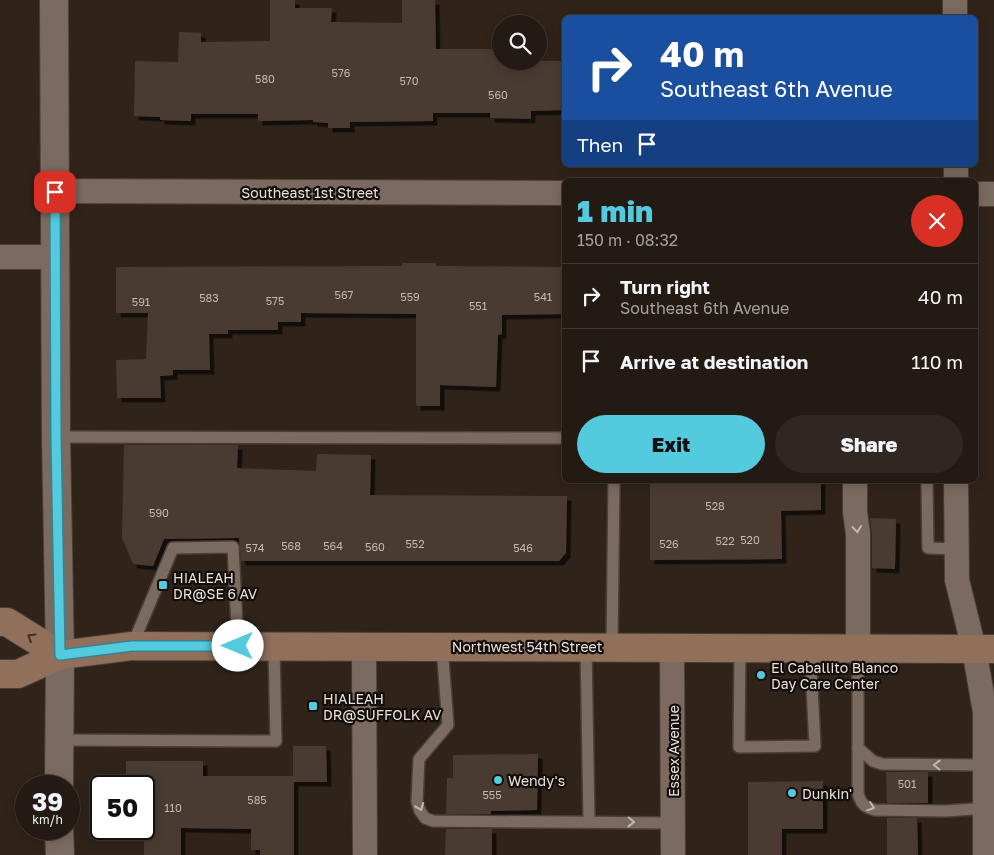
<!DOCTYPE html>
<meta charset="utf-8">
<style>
body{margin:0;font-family:"Golos Text",sans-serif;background:#302722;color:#f1f3f6;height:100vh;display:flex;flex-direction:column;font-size:19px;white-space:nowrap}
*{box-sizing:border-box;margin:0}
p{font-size:16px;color:#a3a1a0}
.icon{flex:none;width:28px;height:28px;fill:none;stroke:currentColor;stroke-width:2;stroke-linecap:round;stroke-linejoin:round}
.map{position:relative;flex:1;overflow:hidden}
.drawer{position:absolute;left:562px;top:178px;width:416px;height:305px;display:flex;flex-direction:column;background:#241a14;border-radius:8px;box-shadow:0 2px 12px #0003,0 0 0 1px #413834}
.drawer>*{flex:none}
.top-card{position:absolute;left:562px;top:15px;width:416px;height:152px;border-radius:8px;box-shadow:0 2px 12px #0003,0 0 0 1px #413834;background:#1a4fa0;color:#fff;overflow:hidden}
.controls{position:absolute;left:492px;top:15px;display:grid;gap:10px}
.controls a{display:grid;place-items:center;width:55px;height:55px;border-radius:50%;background:#241a14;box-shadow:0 2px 12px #0003,0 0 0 1px #413834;font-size:25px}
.speed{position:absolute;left:15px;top:775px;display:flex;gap:10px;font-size:25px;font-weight:700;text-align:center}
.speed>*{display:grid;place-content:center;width:65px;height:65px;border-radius:50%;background:#241a14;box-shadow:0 2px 12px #0003,0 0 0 1px #413834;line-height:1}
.speed small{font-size:12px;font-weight:400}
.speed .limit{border:2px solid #111;border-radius:8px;background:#fff;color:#111}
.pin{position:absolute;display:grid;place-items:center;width:42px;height:42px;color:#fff;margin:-21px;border-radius:10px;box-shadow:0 2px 8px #0006}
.me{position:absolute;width:55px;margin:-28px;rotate:270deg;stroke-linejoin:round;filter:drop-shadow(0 0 4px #0008)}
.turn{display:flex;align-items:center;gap:18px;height:105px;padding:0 15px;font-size:22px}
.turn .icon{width:65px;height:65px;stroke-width:2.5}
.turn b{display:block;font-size:35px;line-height:42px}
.then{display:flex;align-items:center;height:48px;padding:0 15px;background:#0003;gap:10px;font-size:19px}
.round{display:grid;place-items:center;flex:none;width:52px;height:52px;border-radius:26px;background:#302722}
.head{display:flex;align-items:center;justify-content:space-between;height:85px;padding:0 15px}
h1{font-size:30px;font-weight:800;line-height:38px;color:#54cade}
.button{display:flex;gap:10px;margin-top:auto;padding:10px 15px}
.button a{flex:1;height:58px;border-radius:30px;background:#54cade;color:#111;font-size:20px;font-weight:800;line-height:58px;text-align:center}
.button a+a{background:#302722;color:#f1f3f6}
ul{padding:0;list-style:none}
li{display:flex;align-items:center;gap:15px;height:65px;padding:0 15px;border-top:1px solid #413834}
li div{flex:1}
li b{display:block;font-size:19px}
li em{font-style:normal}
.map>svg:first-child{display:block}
.building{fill:#493b32;filter:url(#shadow)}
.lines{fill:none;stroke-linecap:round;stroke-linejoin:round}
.service-casing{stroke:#4a3f38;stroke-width:14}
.minor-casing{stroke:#4a3f38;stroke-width:26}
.tertiary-casing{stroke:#4a3f38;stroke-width:30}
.secondary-casing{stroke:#4a3f38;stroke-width:30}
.service{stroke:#7b6a60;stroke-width:11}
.minor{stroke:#7b6a60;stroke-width:24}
.tertiary{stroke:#7b6a60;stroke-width:28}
.secondary{stroke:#90705b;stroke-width:28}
.oneway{stroke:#c3b7b0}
.oneway2{stroke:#3f3026}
.route-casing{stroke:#378390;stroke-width:12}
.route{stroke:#54cade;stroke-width:9}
.poi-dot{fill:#54cade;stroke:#140e0a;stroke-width:2}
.labels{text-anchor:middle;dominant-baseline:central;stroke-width:4.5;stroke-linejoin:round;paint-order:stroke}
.number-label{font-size:11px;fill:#c2b7b1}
.street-label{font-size:14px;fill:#eae0db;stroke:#140e0a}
.poi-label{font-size:14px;fill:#eae0db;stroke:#140e0a;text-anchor:start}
</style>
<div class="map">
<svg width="994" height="855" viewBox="0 0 994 855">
<defs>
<filter id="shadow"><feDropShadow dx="4.5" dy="4.5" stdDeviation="0" flood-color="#0009"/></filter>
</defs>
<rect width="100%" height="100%" fill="#30231a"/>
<g class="building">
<polygon points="270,0 295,0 295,8 332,8 331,22 402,23 402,0 435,0 436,49 501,49 501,61 565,61 565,110 531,111 531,119 490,118 490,113 433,113 433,121 350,122 350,128 328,128 328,123 313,122 313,120 258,121 258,114 191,114 191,121 160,120 160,117 134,116 135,61 178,62 179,32 201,33 201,42 270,41"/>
<polygon points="402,263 436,263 436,266 565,267 565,314 502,315 502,334 498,335 496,387 440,385 440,406 416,406 416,314 301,313 301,322 278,322 278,330 228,330 228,334 209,334 210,370 173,370 173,375 160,376 161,398 117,398 116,360 146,359 148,313 116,313 116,267 402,266"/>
<polygon points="124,445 238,445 237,468 316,471 317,454 371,455 370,495 567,496 566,553 559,561 241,561 239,538 164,539 153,566 133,564 122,538"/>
<polygon points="650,480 821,480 821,510 781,511 782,559 650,560"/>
<polygon points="870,518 896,519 895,569 872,568 872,534"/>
<polygon points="293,746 326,746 327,782 294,782 294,855 260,855 260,850 251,850 251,829 181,828 181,855 144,855 144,786 126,786 126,761 203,761 203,776 293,776"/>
<polygon points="538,754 537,810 491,811 491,814 446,814 447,778 453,778 453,755"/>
<polygon points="886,772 928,772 928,803 887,803"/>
<polygon points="823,781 823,829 782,829 782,855 748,855 748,782"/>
<polygon points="887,818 917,818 918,855 887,855"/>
<polygon points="446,829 492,829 492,855 445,855"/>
</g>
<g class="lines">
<defs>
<g id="service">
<polyline points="56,437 565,438"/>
<polyline points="927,480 928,548 957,549"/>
<polyline points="132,646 173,548 233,547 238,646"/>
<polyline points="442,646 448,725 419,759 417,802 420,811 425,818 433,821 673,823"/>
<polyline points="586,646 589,821"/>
<polyline points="612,647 614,480"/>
<polyline points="740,647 739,747 815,746 810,648"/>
<path d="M858,648V793C861,804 864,807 875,810L946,811L987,808"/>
<polyline points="59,740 276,741 274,646"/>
<polyline points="858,748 873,761 882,764 985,765"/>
</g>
<g id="minor">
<polyline points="955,0 955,18"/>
<polyline points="956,165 956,180"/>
<polyline points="55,191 565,193"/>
<polyline points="976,194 994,194"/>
<polyline points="0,257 55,257"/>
<polyline points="855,480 855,512 858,534 858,648"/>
<polyline points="956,480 957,580 974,649 985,712 985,855"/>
<polyline points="364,646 365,855"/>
<polyline points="672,647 673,855"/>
</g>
<g id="tertiary">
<polyline points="54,0 56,437 60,655 59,786"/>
<polyline points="59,829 60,855"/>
</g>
<g id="secondary">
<polyline points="0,622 7,622 60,655"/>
<polyline points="0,674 18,674 60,655 132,646 994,649"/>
</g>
</defs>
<use href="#service" class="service-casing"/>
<use href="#minor" class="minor-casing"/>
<use href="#tertiary" class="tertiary-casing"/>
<use href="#secondary" class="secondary-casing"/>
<use href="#service" class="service"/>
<use href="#minor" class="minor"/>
<use href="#tertiary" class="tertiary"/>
<use href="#secondary" class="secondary"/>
</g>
<defs><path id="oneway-chevron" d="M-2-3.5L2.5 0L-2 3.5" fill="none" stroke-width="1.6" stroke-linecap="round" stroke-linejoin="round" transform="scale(1.25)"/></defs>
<g class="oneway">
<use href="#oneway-chevron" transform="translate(857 529) rotate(84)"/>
<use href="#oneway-chevron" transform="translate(937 765) rotate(-179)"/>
<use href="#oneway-chevron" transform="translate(420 807) rotate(68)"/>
<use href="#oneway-chevron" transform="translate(871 807) rotate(19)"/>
<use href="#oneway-chevron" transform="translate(631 822) rotate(1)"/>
</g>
<use class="oneway2" href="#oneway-chevron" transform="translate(31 637) rotate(-148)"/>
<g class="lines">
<defs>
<polyline id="route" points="55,192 56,437 60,655 132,646 238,646"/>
</defs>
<use href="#route" class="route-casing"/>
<use href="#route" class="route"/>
</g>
<g class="poi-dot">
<rect x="158" y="580" width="10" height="10" rx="2.5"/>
<circle cx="761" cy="675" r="5"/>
<rect x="308" y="701" width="10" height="10" rx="2.5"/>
<circle cx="498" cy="780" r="5"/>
<circle cx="792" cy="793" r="5"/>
</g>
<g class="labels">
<g class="number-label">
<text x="341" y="72">576</text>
<text x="265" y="78">580</text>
<text x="409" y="80">570</text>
<text x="498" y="94">560</text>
<text x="344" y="294">567</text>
<text x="410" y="296">559</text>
<text x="543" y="296">541</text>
<text x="209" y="297">583</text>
<text x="275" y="300">575</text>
<text x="141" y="301">591</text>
<text x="478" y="305">551</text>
<text x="715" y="505">528</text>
<text x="159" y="512">590</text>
<text x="750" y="539">520</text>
<text x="725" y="540">522</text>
<text x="415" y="543">552</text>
<text x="669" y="543">526</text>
<text x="291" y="545">568</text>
<text x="333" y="545">564</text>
<text x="375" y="546">560</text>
<text x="255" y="547">574</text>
<text x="523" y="547">546</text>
<text x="907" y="783">501</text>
<text x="492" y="794">555</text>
<text x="257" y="799">585</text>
<text x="173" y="807">110</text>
</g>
<g class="street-label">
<text x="310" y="192">Southeast 1st Street</text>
<text x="527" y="646">Northwest 54th Street</text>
<text transform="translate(673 751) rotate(-90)">Essex Avenue</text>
</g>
<g class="poi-label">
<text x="173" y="577">HIALEAH<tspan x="173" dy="16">DR@SE 6 AV</tspan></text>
<text x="771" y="667">El Caballito Blanco<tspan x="771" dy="16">Day Care Center</tspan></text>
<text x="323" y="698">HIALEAH<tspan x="323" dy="16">DR@SUFFOLK AV</tspan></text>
<text x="508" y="780">Wendy's</text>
<text x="802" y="793">Dunkin'</text>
</g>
</g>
</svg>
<div class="controls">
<a><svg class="icon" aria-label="search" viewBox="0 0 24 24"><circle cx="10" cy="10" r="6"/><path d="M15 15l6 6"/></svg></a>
</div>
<div class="speed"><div>39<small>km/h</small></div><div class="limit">50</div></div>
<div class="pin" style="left:55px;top:192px;background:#d93025"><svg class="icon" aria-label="arrive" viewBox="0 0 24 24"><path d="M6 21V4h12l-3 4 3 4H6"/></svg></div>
<svg class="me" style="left:238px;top:646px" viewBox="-20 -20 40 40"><circle r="19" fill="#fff"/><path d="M0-13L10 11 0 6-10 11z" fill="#54cade"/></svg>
<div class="top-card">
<div class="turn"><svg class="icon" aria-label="right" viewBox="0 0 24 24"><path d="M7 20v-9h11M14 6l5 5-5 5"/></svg><div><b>40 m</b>Southeast 6th Avenue</div></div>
<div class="then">Then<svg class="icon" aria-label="arrive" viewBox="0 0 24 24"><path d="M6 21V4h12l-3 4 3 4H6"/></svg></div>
</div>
<section class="drawer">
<div class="head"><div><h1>1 min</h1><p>150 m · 08:32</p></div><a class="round" style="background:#d93025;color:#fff"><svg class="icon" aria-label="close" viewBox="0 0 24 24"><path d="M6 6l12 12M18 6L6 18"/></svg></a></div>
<ul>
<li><svg class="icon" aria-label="right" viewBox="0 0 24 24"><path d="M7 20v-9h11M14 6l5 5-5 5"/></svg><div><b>Turn right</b><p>Southeast 6th Avenue</p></div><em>40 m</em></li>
<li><svg class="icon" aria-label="arrive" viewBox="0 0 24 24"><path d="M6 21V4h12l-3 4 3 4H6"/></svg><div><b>Arrive at destination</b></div><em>110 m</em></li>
</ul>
<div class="button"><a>Exit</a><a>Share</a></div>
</section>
</div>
